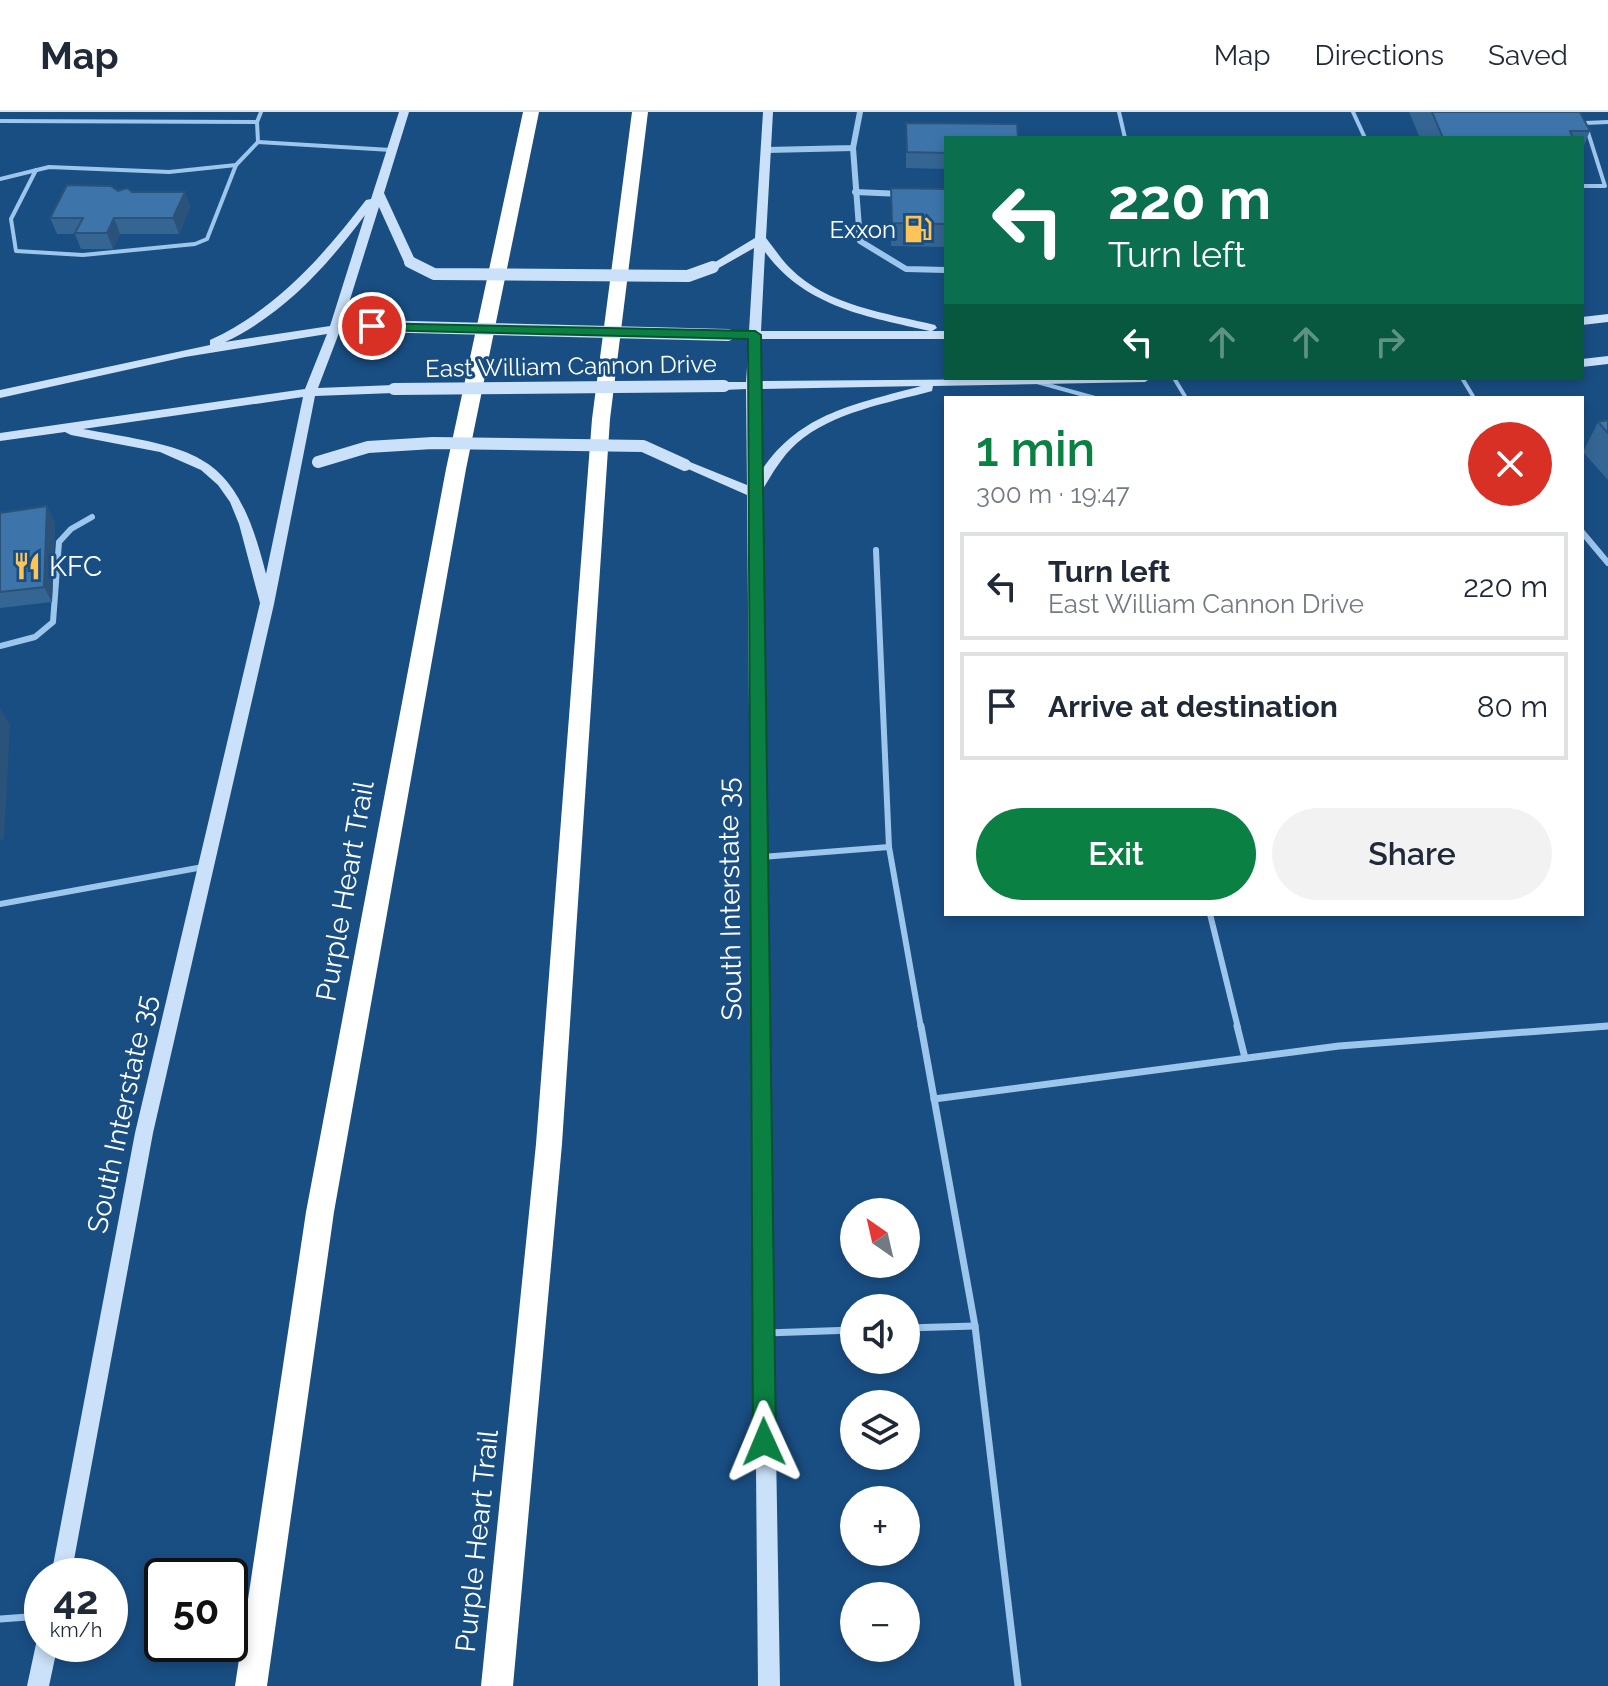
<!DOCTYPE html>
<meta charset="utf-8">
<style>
body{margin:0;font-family:Raleway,sans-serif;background:#f2f2f3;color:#1f2937;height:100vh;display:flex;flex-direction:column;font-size:30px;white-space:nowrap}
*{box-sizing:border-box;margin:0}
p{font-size:26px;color:#747a83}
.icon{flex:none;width:44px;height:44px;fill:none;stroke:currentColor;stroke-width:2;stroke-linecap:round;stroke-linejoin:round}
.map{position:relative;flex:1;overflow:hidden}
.details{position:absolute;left:944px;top:284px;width:640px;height:520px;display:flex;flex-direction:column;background:#fff;border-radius:0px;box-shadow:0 4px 12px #0003}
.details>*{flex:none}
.banner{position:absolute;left:944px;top:24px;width:640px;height:244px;border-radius:0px;box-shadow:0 4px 12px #0003;background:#0b6e4f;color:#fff;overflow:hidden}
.needle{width:52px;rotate:326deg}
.controls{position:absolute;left:840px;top:1086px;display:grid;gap:16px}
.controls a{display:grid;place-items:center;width:80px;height:80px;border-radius:50%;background:#fff;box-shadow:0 4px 12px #0003;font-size:40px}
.speed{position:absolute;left:24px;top:1446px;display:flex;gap:16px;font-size:40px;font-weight:700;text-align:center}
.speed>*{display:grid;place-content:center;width:104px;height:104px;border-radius:50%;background:#fff;box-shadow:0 4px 12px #0003;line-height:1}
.speed small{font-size:20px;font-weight:400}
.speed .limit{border:4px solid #111;border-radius:12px;background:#fff;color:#111}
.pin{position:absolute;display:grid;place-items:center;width:68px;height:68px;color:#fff;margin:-34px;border:4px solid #fff;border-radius:50%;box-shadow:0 2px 8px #0007}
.me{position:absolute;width:88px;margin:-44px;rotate:359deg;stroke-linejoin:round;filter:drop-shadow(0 0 6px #0008)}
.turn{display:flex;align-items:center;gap:28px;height:168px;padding:0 32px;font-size:36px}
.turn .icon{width:104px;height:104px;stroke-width:2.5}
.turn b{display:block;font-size:56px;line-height:68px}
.lanes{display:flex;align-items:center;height:76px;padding:0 32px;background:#0003;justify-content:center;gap:40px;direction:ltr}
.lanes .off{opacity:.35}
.round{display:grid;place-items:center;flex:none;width:84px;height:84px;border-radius:42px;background:#f2f2f3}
.overview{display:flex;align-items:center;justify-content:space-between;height:136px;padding:0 32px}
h1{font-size:48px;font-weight:600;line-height:60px;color:#0b8043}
.button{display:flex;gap:16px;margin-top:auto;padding:16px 32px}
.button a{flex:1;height:92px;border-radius:48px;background:#0b8043;color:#fff;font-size:32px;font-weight:600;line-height:92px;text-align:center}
.button a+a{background:#f2f2f3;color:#1f2937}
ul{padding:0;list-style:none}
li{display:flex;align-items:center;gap:24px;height:108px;margin:0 16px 12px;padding:0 16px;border:4px solid #e0e1e3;border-radius:0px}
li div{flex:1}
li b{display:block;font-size:30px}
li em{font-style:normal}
header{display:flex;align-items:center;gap:48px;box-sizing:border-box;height:112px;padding:0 40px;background:#fff;border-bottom:2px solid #e0e1e3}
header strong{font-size:38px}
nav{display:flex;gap:44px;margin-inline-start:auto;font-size:28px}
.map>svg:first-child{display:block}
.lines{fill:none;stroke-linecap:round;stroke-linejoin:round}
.lane-far2{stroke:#9dc6ec;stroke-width:4}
.lane-far1{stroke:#9dc6ec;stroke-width:6}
.lane{stroke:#9dc6ec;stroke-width:7}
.street{stroke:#9dc6ec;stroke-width:6}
.secondary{fill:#cae1f9;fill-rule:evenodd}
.highway{fill:#fff;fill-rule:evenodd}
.secondary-bridge{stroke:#cae1f9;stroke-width:12}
.wall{fill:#346593}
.shaded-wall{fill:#2b5278}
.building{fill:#3d75ab;stroke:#2b5278;stroke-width:2}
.route{fill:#0b8043;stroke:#07532c;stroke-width:2}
.labels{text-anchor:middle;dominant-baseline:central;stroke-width:6;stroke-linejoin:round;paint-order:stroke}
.far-poi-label{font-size:24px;fill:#fff;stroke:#194e83;text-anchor:end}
.far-street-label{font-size:24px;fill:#fff;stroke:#194e83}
.poi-label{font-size:28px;fill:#fff;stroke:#194e83;text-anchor:start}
.street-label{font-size:28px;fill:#fff;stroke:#194e83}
</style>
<header>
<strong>Map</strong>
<nav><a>Map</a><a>Directions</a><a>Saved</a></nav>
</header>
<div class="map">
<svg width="1608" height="1574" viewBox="0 0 1608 1574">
<rect width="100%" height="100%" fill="#194e83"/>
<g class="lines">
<g class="lane-far2">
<polyline points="1119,0 1125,26"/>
<polyline points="1353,0 1365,26"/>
<polyline points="0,9 257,10"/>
<polyline points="258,30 391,38"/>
<polyline points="36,58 11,107 16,139 83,143 195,132 207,127 236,53"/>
<polyline points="0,67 49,55 169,60 236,53 258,30 257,10 261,0"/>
<polyline points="1582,74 1605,74 1585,11 1608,10"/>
<polyline points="1174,266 1186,286"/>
<polyline points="1462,266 1474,286"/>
<polyline points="1037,270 1095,286"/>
</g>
<g class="lane-far1">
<polyline points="1582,420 1608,451"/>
<polyline points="876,438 889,735 921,916"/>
<polyline points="0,534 35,525 53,510 59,430 71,417 92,405"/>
<polyline points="761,745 889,735"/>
<polyline points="0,792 203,755"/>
<polyline points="1210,802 1238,916"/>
<polyline points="1582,916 1608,914"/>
</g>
<g class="lane">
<polyline points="921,914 975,1214 1018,1574"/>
<polyline points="1237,914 1245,946"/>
<polyline points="934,987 1339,934 1608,914"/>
<polyline points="906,1216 975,1214"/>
<polyline points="766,1221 854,1218"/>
<polyline points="0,1507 42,1504"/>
</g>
<g class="street">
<polyline points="853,36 860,129 906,157 946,158"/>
<polyline points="767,38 853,36 860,0"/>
<polyline points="855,80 902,82"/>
</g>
<g class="secondary">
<path d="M399,0H409L384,81L416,150L410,153L404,150L379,95L342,213L372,210L378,214L372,218L339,221L318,276L394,273L400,277L394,281L315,284L274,492L153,1021L71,1464H51L135,1021L260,491L239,412L230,390L218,373L201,358L160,340L71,323L65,320L0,329V321L305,277L327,222L185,245L0,286V278L210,233V228C277,197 322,145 366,88L371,87ZM365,103L330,214L225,230C284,202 327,154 365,103ZM303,285L266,462C235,337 198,338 83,317Z"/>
<path d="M763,0H773L766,126C774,136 781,147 790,156C827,194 886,201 935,213L937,216L932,219H946V227H761L758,269L1151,266L1145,270L933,274L932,279C888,291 833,300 797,331C781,345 771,364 760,382L780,1574H758L747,383L679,353L685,349L690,350L747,373L746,277L724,278L718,274L724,270H746L749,227H728L722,223L728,219H749L754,136L717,157L707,155L755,126ZM765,140C805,195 868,205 930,219H761ZM921,274C856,292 798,301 760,361L758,277Z"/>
<polygon points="1608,202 1608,210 1582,213 1582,205"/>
<polygon points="1608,244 1608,252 1582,255 1582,247"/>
<polygon points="42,1523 42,1532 58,1532 49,1574 27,1574 36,1532"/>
</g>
<g class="highway">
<polygon points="523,0 539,0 466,357 334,1100 267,1574 235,1574 306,1100 446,357"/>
<polygon points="632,0 648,0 610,307 562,1032 513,1574 481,1574 536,1032 592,307"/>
</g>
<g class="secondary-bridge">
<polyline points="410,150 434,162 688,164 713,155"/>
<polyline points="372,214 728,223"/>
<polyline points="394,277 724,274"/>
<polyline points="318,350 368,335 433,331 643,334 685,353"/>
</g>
</g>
<g class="wall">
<polygon points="1409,0 1580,0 1590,19 1582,38 1582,26 1420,26"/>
<polygon points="906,11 946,26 946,57 906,56"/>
<polygon points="891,76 946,77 946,135 891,134"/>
<polygon points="118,79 185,80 190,96 179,122 120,122 113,137 81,137 75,122 57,122 50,106"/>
<polygon points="1608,308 1608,368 1583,340 1598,310"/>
<polygon points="0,401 55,410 52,490 0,496"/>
</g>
<g class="shaded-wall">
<polygon points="185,80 190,96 179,122 173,106"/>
<polygon points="114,106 120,122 113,137 107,121"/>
<polygon points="47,394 55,410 52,490 44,475"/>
<polygon points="0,596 10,613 4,727 0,728"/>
</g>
<g class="building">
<polygon points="1432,0 1580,0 1590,19 1570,19 1573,26 1443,26"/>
<polygon points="906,11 1017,12 1018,26 946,26 946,41 907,40"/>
<polygon points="67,73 111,74 118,79 127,76 132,80 185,80 173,106 114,106 107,121 75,121 83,106 50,106"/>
<polygon points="891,76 946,77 946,112 892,111"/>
<polygon points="1608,308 1608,321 1598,310"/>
<polygon points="47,394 44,475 0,480 0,401"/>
</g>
<polygon class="route" points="368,211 755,219 761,223 776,1330 772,1338 764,1342 756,1338 753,1330 748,227 372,218 368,217"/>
<defs>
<symbol id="fuel-bare" viewBox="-9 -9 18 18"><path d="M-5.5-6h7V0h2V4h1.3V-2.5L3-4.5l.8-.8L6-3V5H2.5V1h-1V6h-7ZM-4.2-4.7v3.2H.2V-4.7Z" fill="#ffc458" stroke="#194e83" stroke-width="2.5" paint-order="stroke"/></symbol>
<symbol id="restaurant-bare" viewBox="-9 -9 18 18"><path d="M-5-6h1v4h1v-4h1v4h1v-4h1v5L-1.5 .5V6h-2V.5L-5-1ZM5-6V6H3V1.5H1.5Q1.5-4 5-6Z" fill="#ffc458" stroke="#194e83" stroke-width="2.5" paint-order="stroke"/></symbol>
</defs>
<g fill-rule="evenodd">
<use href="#fuel-bare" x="898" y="97" width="40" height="40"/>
<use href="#restaurant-bare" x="7" y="434" width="40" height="40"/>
</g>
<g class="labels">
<g class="far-poi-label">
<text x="896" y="117">Exxon</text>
</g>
<g class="far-street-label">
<text transform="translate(571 254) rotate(-1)">East William Cannon Drive</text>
</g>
<g class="poi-label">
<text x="49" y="454">KFC</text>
</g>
<g class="street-label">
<text transform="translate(345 779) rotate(-80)">Purple Heart Trail</text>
<text transform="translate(730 787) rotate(-91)">South Interstate 35</text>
<text transform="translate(122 1002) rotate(-78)">South Interstate 35</text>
<text transform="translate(477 1429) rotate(-84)">Purple Heart Trail</text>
</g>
</g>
</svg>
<div class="controls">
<a><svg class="needle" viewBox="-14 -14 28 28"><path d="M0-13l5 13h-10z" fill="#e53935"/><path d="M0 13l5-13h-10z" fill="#747a83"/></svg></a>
<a><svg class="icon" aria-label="sound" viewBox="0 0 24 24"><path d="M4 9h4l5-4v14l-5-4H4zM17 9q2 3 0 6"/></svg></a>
<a><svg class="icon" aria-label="layers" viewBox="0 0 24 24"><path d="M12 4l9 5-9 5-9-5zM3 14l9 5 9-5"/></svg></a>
<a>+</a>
<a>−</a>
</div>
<div class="speed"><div>42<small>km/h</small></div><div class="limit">50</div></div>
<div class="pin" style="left:372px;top:214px;background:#d93025"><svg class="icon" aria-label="arrive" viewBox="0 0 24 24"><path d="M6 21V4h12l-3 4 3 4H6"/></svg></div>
<svg class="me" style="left:764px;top:1330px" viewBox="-20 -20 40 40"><path d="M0-17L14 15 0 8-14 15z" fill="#0b8043" stroke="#fff" stroke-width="4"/></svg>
<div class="banner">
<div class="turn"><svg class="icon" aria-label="left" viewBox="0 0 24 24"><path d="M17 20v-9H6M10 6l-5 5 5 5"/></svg><div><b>220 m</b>Turn left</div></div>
<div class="lanes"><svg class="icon" aria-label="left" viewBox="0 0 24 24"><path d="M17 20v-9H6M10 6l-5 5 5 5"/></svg><svg class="icon off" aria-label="ahead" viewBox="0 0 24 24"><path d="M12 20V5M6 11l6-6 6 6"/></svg><svg class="icon off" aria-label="ahead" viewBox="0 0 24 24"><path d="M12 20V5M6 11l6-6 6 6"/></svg><svg class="icon off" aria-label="right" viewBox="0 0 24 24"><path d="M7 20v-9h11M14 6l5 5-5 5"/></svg></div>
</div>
<section class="details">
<div class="overview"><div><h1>1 min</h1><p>300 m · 19:47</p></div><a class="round" style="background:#d93025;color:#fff"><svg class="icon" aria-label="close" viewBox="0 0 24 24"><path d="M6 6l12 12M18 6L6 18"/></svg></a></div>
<ul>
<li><svg class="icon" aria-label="left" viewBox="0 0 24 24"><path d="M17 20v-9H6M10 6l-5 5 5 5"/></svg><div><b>Turn left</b><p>East William Cannon Drive</p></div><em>220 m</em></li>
<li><svg class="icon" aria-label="arrive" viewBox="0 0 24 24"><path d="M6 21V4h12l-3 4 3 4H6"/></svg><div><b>Arrive at destination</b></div><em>80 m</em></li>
</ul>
<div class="button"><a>Exit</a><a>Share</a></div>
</section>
</div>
